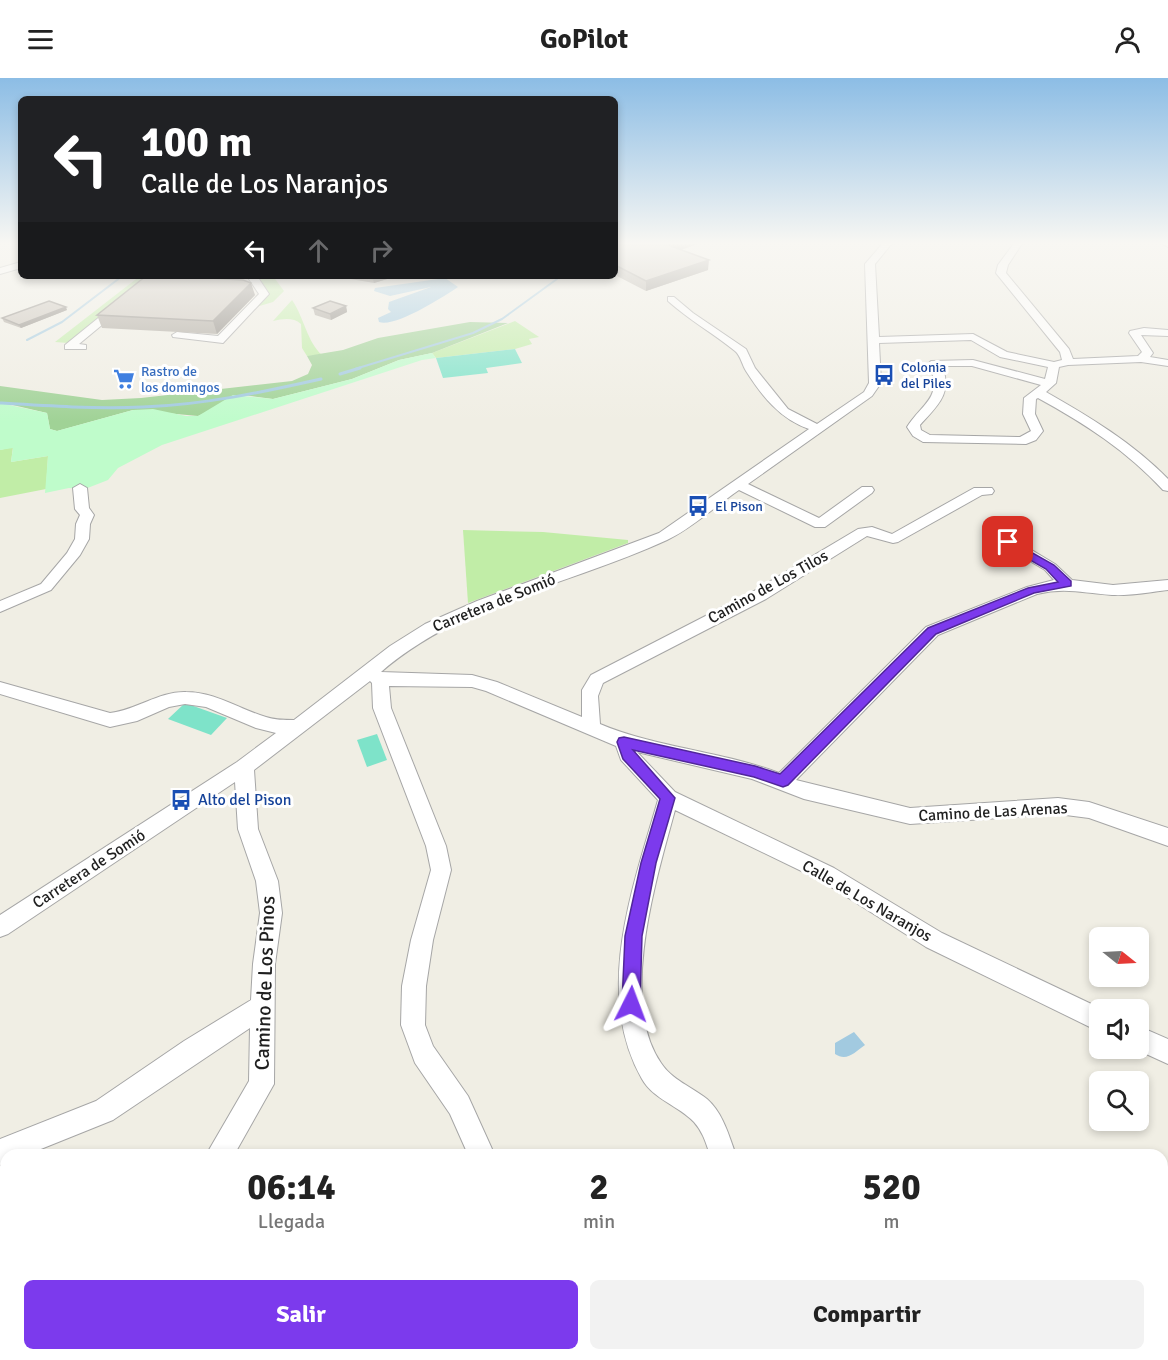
<!DOCTYPE html>
<html lang="es">
<meta charset="utf-8">
<style>
body{margin:0;font-family:Signika,sans-serif;background:#f2f2f2;color:#222;height:100vh;display:flex;flex-direction:column;font-size:22px;white-space:nowrap}
*{box-sizing:border-box;margin:0}
p{font-size:20px;color:#767676}
.icon{flex:none;width:33px;height:33px;fill:none;stroke:currentColor;stroke-width:2;stroke-linecap:round;stroke-linejoin:round}
.map{position:relative;flex:1;overflow:hidden}
.side{position:absolute;left:0px;top:1071px;width:1168px;height:212px;display:flex;flex-direction:column;background:#fff;border-radius:18px 18px 0 0;box-shadow:0 3px 9px #0003}
.side>*{flex:none}
.hud{position:absolute;left:18px;top:18px;width:600px;height:183px;border-radius:9px;box-shadow:0 3px 9px #0003;background:#202124;color:#fff;overflow:hidden}
.needle{width:39px;rotate:108deg}
.fabs{position:absolute;left:1089px;top:849px;display:grid;gap:12px}
.fabs a{display:grid;place-items:center;width:60px;height:60px;border-radius:9px;background:#fff;box-shadow:0 3px 9px #0003;font-size:30px}
.pin{position:absolute;display:grid;place-items:center;width:51px;height:51px;color:#fff;margin:-26px;border-radius:12px;box-shadow:0 3px 9px #0006}
.me{position:absolute;width:66px;margin:-33px;rotate:3deg;stroke-linejoin:round;filter:drop-shadow(0 0 4px #0008)}
.turn{display:flex;align-items:center;gap:21px;height:126px;padding:0 24px;font-size:27px}
.turn .icon{width:78px;height:78px;stroke-width:2.5}
.turn b{display:block;font-size:42px;line-height:51px}
.lanes{display:flex;align-items:center;height:57px;padding:0 24px;background:#0003;justify-content:center;gap:30px;direction:ltr}
.lanes .off{opacity:.35}
.eta{display:flex;justify-content:space-evenly;align-items:center;height:102px;text-align:center}
.eta b{font-size:36px;font-weight:700;line-height:42px}
.button{display:flex;gap:12px;margin-top:auto;padding:12px 24px}
.button a{flex:1;height:69px;border-radius:9px;background:#7c3aed;color:#fff;font-size:24px;font-weight:700;line-height:69px;text-align:center}
.button a+a{background:#f2f2f2;color:#222}
header{display:flex;justify-content:space-between;align-items:center;height:78px;padding:0 24px;background:#fff;font-size:27px;font-weight:700}
.map>svg:first-child{display:block}
.grass{fill:#c1eda7}
.forest{fill:#a0d296}
.park{fill:#bffccb}
.pitch{fill:#7ee3c9}
.water{fill:#a2cae0}
.lines{fill:none;stroke-linecap:round;stroke-linejoin:round}
.stream-far1{stroke:#a2cae0;stroke-width:2}
.stream{stroke:#a2cae0;stroke-width:3}
.minor-casing{stroke:#a6a6a6;stroke-width:2}
.minor{fill:#fff;fill-rule:evenodd}
.wall{fill:#aca69d}
.shaded-wall{fill:#8c8780}
.building{fill:#c8c1b7;stroke:#8c8780;stroke-width:1.5}
.route{fill:#7c3aed;stroke:#51269a;stroke-width:1.5}
.labels{text-anchor:middle;dominant-baseline:central;stroke-width:6;stroke-linejoin:round;paint-order:stroke}
.far-transit-label{font-size:14px;fill:#164399;stroke:#fff;text-anchor:start}
.far-shop-label{font-size:14px;fill:#366cbe;stroke:#fff;text-anchor:start}
.street-label{font-size:16px;fill:#1f1f1f;stroke:#fff}
.transit-label{font-size:16px;fill:#164399;stroke:#fff;text-anchor:start}
.near-street-label{font-size:20px;fill:#1f1f1f;stroke:#fff}
</style>
<header><svg class="icon" aria-label="menu" viewBox="0 0 24 24"><path d="M4 6h16M4 12h16M4 18h16"/></svg>GoPilot<svg class="icon" aria-label="person" viewBox="0 0 24 24"><circle cx="12" cy="8" r="4"/><path d="M4 21q1-7 8-7t8 7"/></svg></header>
<div class="map">
<svg width="1168" height="1282" viewBox="0 0 1168 1282">
<rect width="100%" height="100%" fill="#f0eee4"/>
<g class="grass">
<polygon points="140,198 152,198 68,265 55,264"/>
<polygon points="258,198 273,198 284,213 273,224 256,229 269,215"/>
<path d="M292,222C304,239 307,264 322,277L307,278L302,270L301,246C293,239 283,241 273,243Z"/>
<polygon points="515,243 539,259 529,261 532,266 515,271 436,280 432,275"/>
<polygon points="13,369 11,384 48,378 46,411 0,420 0,372"/>
<polygon points="463,452 543,454 628,462 628,465 468,525"/>
</g>
<polygon class="forest" points="470,244 508,245 432,275 399,282 352,301 273,321 244,317 198,338 133,332 57,353 50,351 47,335 0,324 0,308 102,322 141,320 292,303 308,296 312,287 307,278 343,272 378,260"/>
<polygon class="park" points="432,275 436,280 422,282 162,367 118,390 108,402 85,411 69,410 45,415 48,378 11,384 13,370 0,372 0,325 47,335 50,351 57,353 133,332 153,331 186,338 198,338 233,317 273,321 352,301 399,282"/>
<g class="pitch">
<polygon points="515,271 522,285 486,290 488,295 443,300 436,280"/>
<polygon points="185,625 227,640 211,657 168,641"/>
<polygon points="377,656 387,682 367,689 357,662"/>
</g>
<g class="water">
<path d="M445,200L458,209C443,219 395,250 379,244L378,240L391,234L388,231L389,224L431,209L390,218L374,213L375,210Z"/>
<path d="M854,954L865,967C855,974 847,984 835,976V965Z"/>
</g>
<g class="lines">
<g class="stream-far1">
<polyline points="27,262 62,244 121,199"/>
<polyline points="355,291 473,255 502,241 557,201"/>
</g>
<g class="stream">
<polyline points="340,296 360,290"/>
<path d="M0,325C48,328 95,331 143,329C203,327 263,314 321,301"/>
</g>
<defs>
<g id="minor">
<path d="M884,164H893L875,186L879,259L973,256L1007,274L1054,284L1062,282L1060,274L996,195L998,187L1015,164H1023L1008,187L1006,195L1069,271L1073,281L1138,278L1142,274L1129,255L1130,253L1144,250L1168,252V258L1141,257L1153,275L1150,279L1168,282V288L1141,284L1068,287L1059,289L1056,305L1046,314C1090,339 1133,365 1168,401V413L1163,412C1127,373 1084,345 1038,320L1036,321L1035,336L1043,353L1036,362L1026,366L923,364L913,358L907,349C924,323 943,321 929,285L931,283L973,282L1045,301L1048,289L1000,279L971,262L879,265L881,305L872,318L748,406L819,440L862,409H872L874,412L872,415L825,449H815L739,412C717,427 691,451 667,462C572,506 462,524 381,594L472,597L497,604L582,639V612L591,597L754,513L858,451L872,449L892,456L974,410H992L994,413L992,416L982,417L898,464L893,465L867,458L766,521L603,605L598,618L600,646C657,670 721,673 779,695L926,549L1027,509L1054,502L1045,492L1003,467L1001,464L1003,461H1013L1055,486L1072,502L1113,507L1168,502V512C1150,514 1130,518 1112,517C1083,515 1065,509 1037,516L938,557L796,702L910,730L1058,720L1089,724L1168,750V768L1089,740L1058,736L910,746L804,721L752,701L637,674L675,714L834,790L942,855L1104,932H1100V954L926,869L820,802L675,732C657,799 618,923 661,985C672,1002 692,1009 707,1021C723,1035 729,1058 736,1077H710C706,1065 703,1054 694,1044C679,1028 653,1021 642,1001C593,915 633,809 658,722L621,682L616,668L486,613L472,609L389,608L391,630L446,768L451,792L433,862L426,908L425,947L433,968L468,1018L492,1071V1077H466V1072L450,1036L415,985L401,947L402,908L411,862L431,792L426,768L373,630L372,605L370,603L254,692L258,751L278,803L282,835L275,886L274,1006L234,1077H206L249,1003L250,950L113,1042L26,1077H6V1085L0,1087V1061L96,1023L184,963L251,922L253,886L260,835L256,803L238,751L235,704L8,856L0,859V837L237,684L276,655L256,650L206,629L185,626L169,629L137,643L110,649L0,616V604L110,635C137,632 159,613 186,614C215,614 239,631 266,639C275,642 284,642 294,642L390,568L425,546L477,523L659,455L809,351C780,341 762,318 746,293C742,287 741,278 735,273C713,255 689,242 668,223V219H674L693,235L746,271L755,290L788,331L817,346L864,314L869,305L865,186ZM942,288H972L1041,307L1024,320L1023,336L1031,353L1020,359L930,357L921,352L920,347C937,328 953,316 942,288Z"/>
<polygon points="1159,164 1168,164 1168,169"/>
<polygon points="21,184 21,190 0,196 0,190"/>
<polygon points="150,198 161,198 79,266 86,267 86,271 65,271 65,267"/>
<polygon points="247,198 257,198 269,216 223,265 173,259 172,257 177,254 218,258 259,216"/>
<polygon points="80,406 87,410 89,430 94,437 90,446 89,461 80,477 51,512 0,534 0,523 41,506 67,475 75,461 76,446 80,437 75,431 73,410"/>
<polygon points="1138,948 1168,961 1168,986 1133,970 1138,970"/>
<polygon points="96,1276 126,1276 124,1282 94,1282"/>
<polygon points="454,1276 484,1276 483,1282 453,1282"/>
<polygon points="774,1276 804,1276 806,1282 776,1282"/>
</g>
</defs>
<use href="#minor" class="minor-casing"/>
<use href="#minor" class="minor"/>
</g>
<g class="wall">
<polygon points="615,164 702,164 681,172 708,192 646,213 615,197"/>
<polygon points="344,198 397,198 374,205 345,200"/>
<polygon points="255,217 217,256 102,250 97,237"/>
<polygon points="346,228 347,234 331,242 315,237 313,230"/>
<polygon points="67,232 21,250 4,244 2,240"/>
</g>
<g class="shaded-wall">
<polygon points="678,164 702,164 668,177 668,167"/>
<polygon points="709,182 708,192 646,213 646,203"/>
<polygon points="381,198 397,198 374,205 373,201"/>
<polygon points="251,205 255,217 217,256 213,243"/>
<polygon points="346,228 347,234 331,242 330,236"/>
<polygon points="66,229 67,232 21,250 19,247"/>
</g>
<g class="building">
<polygon points="615,164 678,164 668,167 709,182 646,203 615,187"/>
<polygon points="146,198 175,198 243,202 251,205 213,243 97,237"/>
<polygon points="360,198 381,198 373,201"/>
<polygon points="49,223 66,229 19,247 2,240"/>
<polygon points="330,223 346,228 330,236 313,230"/>
</g>
<linearGradient id="sky" x2="0" y2="1"><stop stop-color="#8cbde5"/><stop offset="0.48" stop-color="#f8f7f3"/><stop offset="1" stop-color="#f8f7f3" stop-opacity="0"/></linearGradient>
<rect width="1168" height="344" fill="url(#sky)"/>
<polygon class="route" points="1008,461 1054,487 1071,503 1071,508 1034,515 936,556 788,707 783,709 754,699 633,672 675,720 656,785 642,858 640,926 637,932 631,934 624,932 622,926 625,858 641,785 660,721 623,681 617,664 619,660 624,659 755,688 780,696 928,550 1028,510 1058,504 1046,491 1004,467 1002,464"/>
<defs>
<symbol id="bus-bare" viewBox="-9 -9 18 18"><path d="M-5-6H5V4H4V6H2V4H-2V6H-4V4H-5ZM-3.5-4V0h7V-4ZM-3.5 1.2v1.5H-2V1.2ZM2 1.2v1.5H3.5V1.2Z" fill="#1a4fb4" stroke="#fff" stroke-width="2.5" paint-order="stroke"/></symbol>
<symbol id="supermarket-bare" viewBox="-9 -9 18 18"><path d="M-6-5.5h2.5l.6 2H6L4.5 2H-2.5L-4.4-4H-6ZM-1.5 3.2a1.3 1.3 0 1 0 .1 0ZM3 3.2a1.3 1.3 0 1 0 .1 0Z" fill="#3f7fe0" stroke="#fff" stroke-width="2.5" paint-order="stroke"/></symbol>
</defs>
<g fill-rule="evenodd">
<use href="#bus-bare" x="869" y="282" width="30" height="30"/>
<use href="#supermarket-bare" x="109" y="286" width="30" height="30"/>
<use href="#bus-bare" x="683" y="413" width="30" height="30"/>
<use href="#bus-bare" x="166" y="707" width="30" height="30"/>
</g>
<g class="labels">
<g class="far-transit-label">
<text x="901" y="289">Colonia<tspan x="901" dy="16">del Piles</tspan></text>
<text x="715" y="428">El Pison</text>
</g>
<g class="far-shop-label">
<text x="141" y="293">Rastro de<tspan x="141" dy="16">los domingos</tspan></text>
</g>
<g class="street-label">
<text transform="translate(768 509) rotate(-29)">Camino de Los Tilos</text>
<text transform="translate(494 525) rotate(-22)">Carretera de Somió</text>
<text transform="translate(993 734) rotate(-3)">Camino de Las Arenas</text>
<text transform="translate(89 791) rotate(-33)">Carretera de Somió</text>
<text transform="translate(867 823) rotate(30)">Calle de Los Naranjos</text>
</g>
<g class="transit-label">
<text x="198" y="722">Alto del Pison</text>
</g>
<g class="near-street-label">
<text transform="translate(265 905) rotate(-88)">Camino de Los Pinos</text>
</g>
</g>
</svg>
<div class="fabs">
<a><svg class="needle" viewBox="-14 -14 28 28"><path d="M0-13l5 13h-10z" fill="#e53935"/><path d="M0 13l5-13h-10z" fill="#767676"/></svg></a>
<a><svg class="icon" aria-label="sound" viewBox="0 0 24 24"><path d="M4 9h4l5-4v14l-5-4H4zM17 9q2 3 0 6"/></svg></a>
<a><svg class="icon" aria-label="search" viewBox="0 0 24 24"><circle cx="10" cy="10" r="6"/><path d="M15 15l6 6"/></svg></a>
</div>
<div class="pin" style="left:1008px;top:464px;background:#d93025"><svg class="icon" aria-label="arrive" viewBox="0 0 24 24"><path d="M6 21V4h12l-3 4 3 4H6"/></svg></div>
<svg class="me" style="left:631px;top:926px" viewBox="-20 -20 40 40"><path d="M0-17L14 15 0 8-14 15z" fill="#7c3aed" stroke="#fff" stroke-width="4"/></svg>
<div class="hud">
<div class="turn"><svg class="icon" aria-label="left" viewBox="0 0 24 24"><path d="M17 20v-9H6M10 6l-5 5 5 5"/></svg><div><b>100 m</b>Calle de Los Naranjos</div></div>
<div class="lanes"><svg class="icon" aria-label="left" viewBox="0 0 24 24"><path d="M17 20v-9H6M10 6l-5 5 5 5"/></svg><svg class="icon off" aria-label="ahead" viewBox="0 0 24 24"><path d="M12 20V5M6 11l6-6 6 6"/></svg><svg class="icon off" aria-label="right" viewBox="0 0 24 24"><path d="M7 20v-9h11M14 6l5 5-5 5"/></svg></div>
</div>
<section class="side">
<div class="eta">
<div><b>06:14</b><p>Llegada</p></div>
<div><b>2</b><p>min</p></div>
<div><b>520</b><p>m</p></div>
</div>
<div class="button"><a>Salir</a><a>Compartir</a></div>
</section>
</div>
